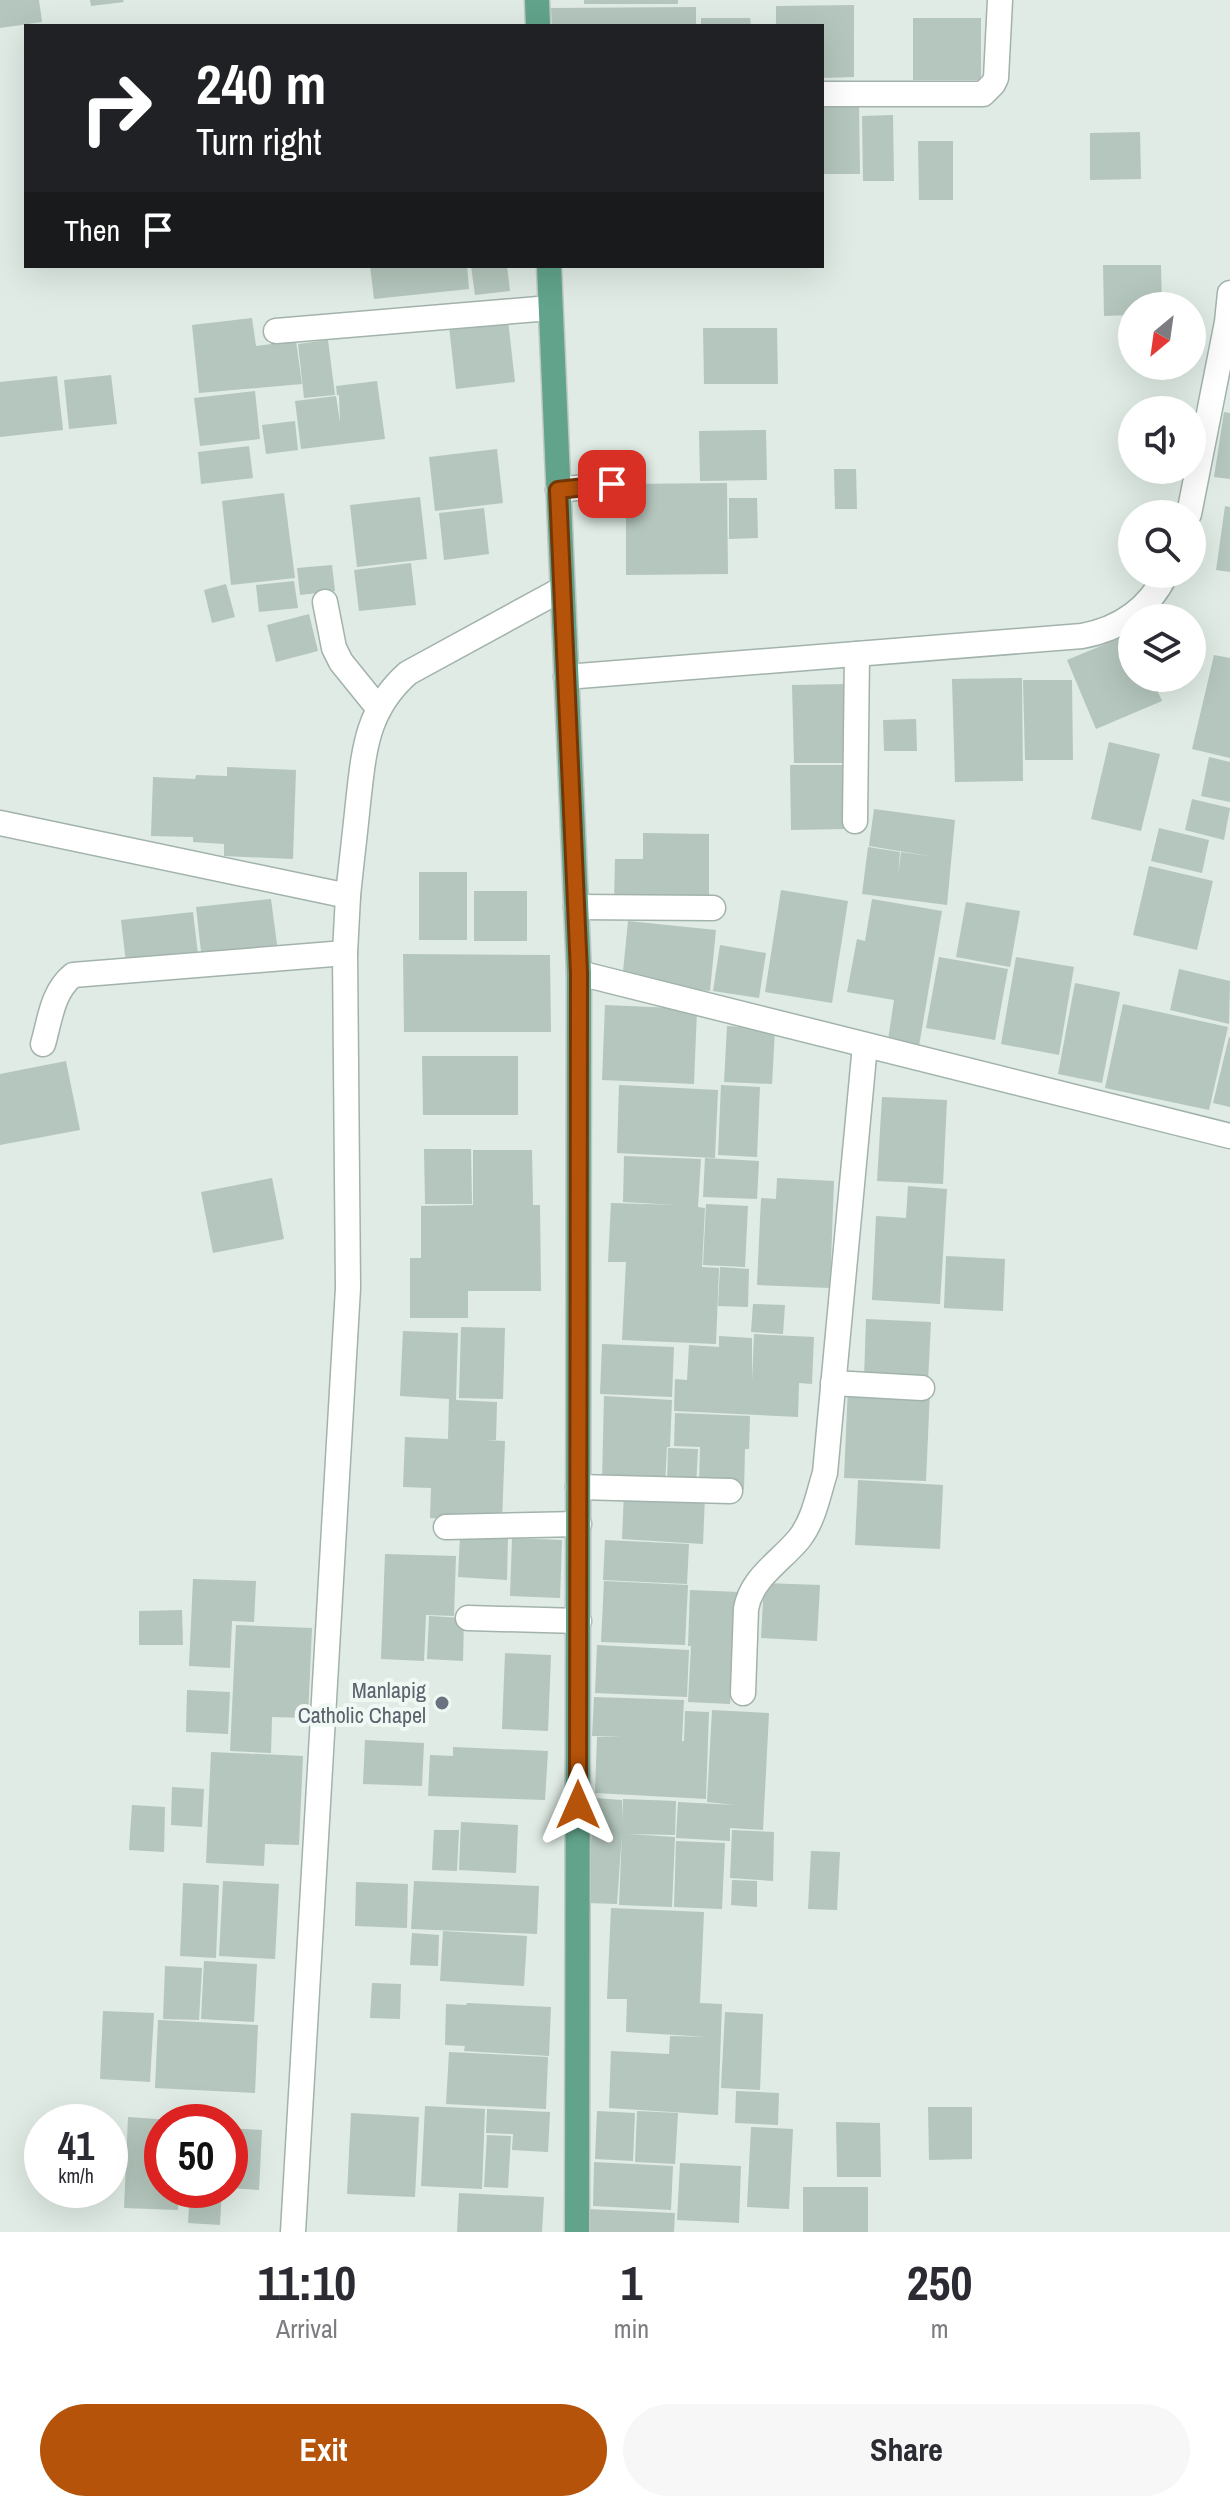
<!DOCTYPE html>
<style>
body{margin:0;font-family:"Archivo Narrow",sans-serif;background:#f7f7f7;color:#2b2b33;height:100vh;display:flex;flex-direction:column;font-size:30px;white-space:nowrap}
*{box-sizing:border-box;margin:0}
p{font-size:26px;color:#7c7c81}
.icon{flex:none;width:44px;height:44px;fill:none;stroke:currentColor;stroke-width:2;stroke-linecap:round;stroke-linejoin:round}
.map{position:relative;height:2232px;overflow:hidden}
.sheet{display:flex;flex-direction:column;background:#fff;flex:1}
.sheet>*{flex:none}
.guide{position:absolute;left:24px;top:24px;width:800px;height:244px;border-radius:0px;box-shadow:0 8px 32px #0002;background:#202124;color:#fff;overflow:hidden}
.needle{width:52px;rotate:209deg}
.tools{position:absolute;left:1118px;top:292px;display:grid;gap:16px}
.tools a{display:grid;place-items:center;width:88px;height:88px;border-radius:50%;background:#fff;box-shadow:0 8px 32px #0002;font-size:40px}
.speed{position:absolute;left:24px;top:2104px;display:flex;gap:16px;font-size:40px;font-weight:700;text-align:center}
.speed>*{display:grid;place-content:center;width:104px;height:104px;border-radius:50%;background:#fff;box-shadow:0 8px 32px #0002;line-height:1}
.speed small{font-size:20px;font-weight:400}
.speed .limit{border:12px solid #d22;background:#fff;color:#111}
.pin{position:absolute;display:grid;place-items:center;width:68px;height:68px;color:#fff;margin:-34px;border-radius:16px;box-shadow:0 4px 12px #0006}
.me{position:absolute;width:88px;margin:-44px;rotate:0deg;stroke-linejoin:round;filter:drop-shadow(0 0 6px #0008)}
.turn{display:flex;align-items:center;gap:28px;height:168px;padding:0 40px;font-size:36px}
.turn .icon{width:104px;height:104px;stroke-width:2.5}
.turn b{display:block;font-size:56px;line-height:68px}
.then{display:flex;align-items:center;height:76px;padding:0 40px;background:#0003;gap:16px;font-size:30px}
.eta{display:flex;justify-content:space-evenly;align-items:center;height:136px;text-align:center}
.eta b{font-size:48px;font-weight:700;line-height:56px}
.cta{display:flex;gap:16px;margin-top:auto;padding:16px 40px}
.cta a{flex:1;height:92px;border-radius:48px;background:#b45309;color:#fff;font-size:32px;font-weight:700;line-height:92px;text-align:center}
.cta a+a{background:#f7f7f7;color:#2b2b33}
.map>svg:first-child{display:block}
.building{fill:#b4c6bd}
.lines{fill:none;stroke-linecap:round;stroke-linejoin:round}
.minor-casing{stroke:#a2b3ab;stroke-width:27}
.major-casing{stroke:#c0c8c5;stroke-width:27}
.minor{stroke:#fff;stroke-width:24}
.major{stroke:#61a38b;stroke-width:24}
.route-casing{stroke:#753606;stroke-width:20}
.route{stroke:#b45309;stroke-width:14}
.worship-dot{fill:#6b7280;stroke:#eff8f3;stroke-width:3}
.labels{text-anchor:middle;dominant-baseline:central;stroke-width:8;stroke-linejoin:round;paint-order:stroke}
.worship-label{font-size:22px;fill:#5b616d;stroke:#eff8f3;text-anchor:end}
</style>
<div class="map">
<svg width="1230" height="2232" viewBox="0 0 1230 2232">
<rect width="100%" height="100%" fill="#dfebe4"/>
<g class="building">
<polygon points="0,0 39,0 42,22 0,28"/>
<polygon points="90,0 123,0 124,2 91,6"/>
<rect x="584" y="0" width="94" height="4"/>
<polygon points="854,5 854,77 822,78 822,26 776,26 776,6"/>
<polygon points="696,7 696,26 552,26 551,8"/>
<polygon points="701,18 750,18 751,26 701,26"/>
<rect x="913" y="18" width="68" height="62"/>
<polygon points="859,103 860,174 822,174 822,104"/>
<polygon points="893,115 894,181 863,181 862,116"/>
<polygon points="1140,132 1141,179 1090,180 1090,133"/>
<polygon points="918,141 953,141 953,200 919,200"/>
<polygon points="1103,265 1161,265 1162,306 1132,306 1132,315 1104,316"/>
<polygon points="370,266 467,266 469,289 374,299"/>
<polygon points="471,266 507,266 510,291 475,295"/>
<polygon points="252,318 256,346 296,341 302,384 199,393 192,325"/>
<polygon points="508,320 515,382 456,389 449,326"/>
<polygon points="703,328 777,328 778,384 704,384"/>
<polygon points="328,340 335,395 304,398 298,344"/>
<polygon points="111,375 117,424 69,429 64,380"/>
<polygon points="57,376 63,430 0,437 0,382"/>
<polygon points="377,381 385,439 301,449 295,401 336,396 340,423 339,395 337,395 336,386"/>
<polygon points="255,391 260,439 200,446 194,398"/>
<polygon points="1224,412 1230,413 1230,479 1214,477"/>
<polygon points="295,421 298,450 266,454 262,425"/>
<polygon points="766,430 767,480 700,481 699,431"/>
<polygon points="249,446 253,478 201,484 198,452"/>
<polygon points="497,449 503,503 435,511 429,457"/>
<polygon points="834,469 856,469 857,509 835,509"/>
<polygon points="727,483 728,574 626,575 626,484"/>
<polygon points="284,493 295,578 231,585 222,501"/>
<polygon points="420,497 427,559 357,567 350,505"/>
<polygon points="729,498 757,498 758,538 729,539"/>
<polygon points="1225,506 1230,507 1230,572 1216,570"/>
<polygon points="484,508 489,554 444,560 439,513"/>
<polygon points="411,563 416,605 359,611 354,570"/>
<polygon points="332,565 335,591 300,595 297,568"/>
<polygon points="294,581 298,608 259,612 256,585"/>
<polygon points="226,584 235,617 212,623 204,590"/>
<polygon points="309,614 318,651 276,662 267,625"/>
<polygon points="1132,633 1132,678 1152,678 1162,701 1096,729 1067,660"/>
<polygon points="1214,655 1230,658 1230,758 1192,749"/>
<polygon points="1022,678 1023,781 955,782 952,679"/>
<polygon points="1023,680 1072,680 1073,760 1025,760"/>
<polygon points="848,684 850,763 794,763 792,685"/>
<polygon points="916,719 917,751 884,751 883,720"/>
<polygon points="1109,742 1160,754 1141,831 1091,819"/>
<polygon points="1209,757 1230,762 1230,802 1201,796"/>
<polygon points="790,765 844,765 845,829 791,830"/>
<polygon points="227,767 296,770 293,859 224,856 224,844 193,842 193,837 151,836 153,777 195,779 196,775 227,776"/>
<polygon points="1192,799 1230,808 1224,840 1185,830"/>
<polygon points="874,809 955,820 947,905 862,894 868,847 900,852 898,876 901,852 935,857 869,846"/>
<polygon points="1159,828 1209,840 1202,873 1151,861"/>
<polygon points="643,833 709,834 709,904 614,903 615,859 643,859"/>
<polygon points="1149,866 1213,881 1197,950 1133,935"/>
<rect x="419" y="872" width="48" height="68"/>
<polygon points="781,890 848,901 832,1003 765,992"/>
<rect x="474" y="891" width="53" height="50"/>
<polygon points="271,899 278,952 202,960 196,907"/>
<polygon points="872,899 942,911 919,1046 888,1040 894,1000 847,992 857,939 865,941"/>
<polygon points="966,902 1020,911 1010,967 956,957"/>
<polygon points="193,912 199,963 127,971 121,920"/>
<polygon points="628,921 716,930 710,991 622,982"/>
<polygon points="720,945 766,953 759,998 713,991"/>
<polygon points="403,954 550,955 551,1032 404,1032"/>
<polygon points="939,957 1008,969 995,1040 926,1028"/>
<polygon points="1016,957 1074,967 1059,1055 1001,1044"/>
<polygon points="1179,969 1230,981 1229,1024 1170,1010"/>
<polygon points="1075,983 1120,992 1102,1083 1058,1074"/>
<polygon points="1123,1004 1228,1027 1209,1110 1105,1088"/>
<polygon points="605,1005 697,1009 694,1084 602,1080"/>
<polygon points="727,1026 775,1029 772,1084 724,1082"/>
<polygon points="1229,1037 1230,1038 1230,1107 1213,1103"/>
<polygon points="422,1056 518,1056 518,1115 423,1115"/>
<polygon points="66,1061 80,1130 0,1145 0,1074"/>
<polygon points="619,1085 718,1090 715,1158 617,1153"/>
<polygon points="721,1085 760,1087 757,1157 718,1155"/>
<polygon points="882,1097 947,1100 943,1184 877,1181"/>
<polygon points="424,1149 471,1149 472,1204 425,1204"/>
<polygon points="473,1150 532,1150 533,1205 540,1205 541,1291 468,1291 468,1318 410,1318 410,1258 421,1258 421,1206 473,1205"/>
<polygon points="624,1156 701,1159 698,1207 705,1208 702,1267 719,1268 716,1344 622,1340 626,1262 608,1262 611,1203 677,1205 623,1202"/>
<polygon points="705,1158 759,1161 757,1199 703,1197"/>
<polygon points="272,1178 284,1239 213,1253 201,1192"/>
<polygon points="777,1178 834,1181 830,1288 757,1285 761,1198 776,1199"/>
<polygon points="908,1186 947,1189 940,1304 872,1300 876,1216 906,1218"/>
<polygon points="706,1204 748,1206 745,1267 703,1265"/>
<polygon points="946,1256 1005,1259 1003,1311 944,1308"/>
<polygon points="720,1267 749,1269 748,1307 718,1306"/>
<polygon points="753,1304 785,1305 783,1334 751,1332"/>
<polygon points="866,1319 931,1322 928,1382 864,1379"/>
<polygon points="461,1327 505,1328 503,1399 459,1398"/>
<polygon points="403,1331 458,1333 456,1400 497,1402 496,1440 485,1440 505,1441 502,1522 430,1518 431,1488 403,1487 405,1437 448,1439 449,1399 400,1396"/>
<polygon points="754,1334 814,1337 812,1384 799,1383 798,1417 674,1411 675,1379 687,1380 689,1345 719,1347 719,1336 752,1338 752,1381"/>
<polygon points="602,1344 674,1347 672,1397 600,1394"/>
<polygon points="848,1387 930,1391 926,1481 844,1478"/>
<polygon points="604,1396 672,1400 670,1447 667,1447 665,1486 602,1483"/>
<polygon points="675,1413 750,1416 749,1449 745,1449 744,1489 699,1487 700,1447 674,1446"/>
<polygon points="668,1448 698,1449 696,1487 667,1486"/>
<polygon points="858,1480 943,1485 940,1549 855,1545"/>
<polygon points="624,1492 705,1496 703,1544 622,1539"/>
<polygon points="460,1536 508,1538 507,1580 458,1577"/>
<polygon points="512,1538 562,1540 560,1598 510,1596"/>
<polygon points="605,1540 689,1544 687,1584 603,1580"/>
<polygon points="385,1554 456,1556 454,1616 426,1615 424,1661 381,1659"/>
<polygon points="193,1579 256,1581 254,1622 232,1621 230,1668 189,1666"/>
<polygon points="604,1581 688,1585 685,1645 601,1642"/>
<polygon points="764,1583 820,1585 817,1641 761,1638"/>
<polygon points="690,1590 739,1592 730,1704 688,1702 691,1646 688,1646"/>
<polygon points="182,1610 183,1645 139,1645 139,1611"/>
<polygon points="429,1616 464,1618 463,1661 427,1659"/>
<polygon points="236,1625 312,1628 308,1718 272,1717 271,1753 230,1751"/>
<polygon points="597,1645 689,1650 687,1697 595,1693"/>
<polygon points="505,1653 551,1655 548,1731 502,1729"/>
<polygon points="187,1690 230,1692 228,1734 186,1732"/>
<polygon points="594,1697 684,1700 682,1741 684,1741 685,1711 709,1712 706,1799 595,1793 597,1737 622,1737 592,1736"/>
<polygon points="712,1710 769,1713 763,1830 730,1828 730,1841 676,1838 678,1802 735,1805 707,1802"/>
<polygon points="365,1740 424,1743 422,1786 363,1784"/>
<polygon points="453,1747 548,1751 545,1800 428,1796 430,1755 453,1756"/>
<polygon points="211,1752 303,1756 299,1845 265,1844 264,1866 206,1863"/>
<polygon points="172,1787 204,1789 202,1827 171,1825"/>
<polygon points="594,1798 622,1800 622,1820 623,1799 676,1801 675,1835 627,1834 675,1837 672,1907 619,1905 622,1833 617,1904 587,1903"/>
<polygon points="132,1805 165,1807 164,1852 129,1850"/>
<polygon points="461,1822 518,1825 516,1873 459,1870"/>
<polygon points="434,1830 459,1830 457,1871 432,1870"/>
<polygon points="732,1830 774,1832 773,1881 730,1878"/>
<polygon points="676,1841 725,1843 722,1909 674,1907"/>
<polygon points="811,1851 840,1852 837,1910 808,1909"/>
<polygon points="732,1880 757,1881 757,1907 731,1905"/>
<polygon points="223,1881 279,1884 275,1959 219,1956"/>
<polygon points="414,1881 539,1886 537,1934 411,1929"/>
<polygon points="356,1882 408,1884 407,1928 355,1926"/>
<polygon points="183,1883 219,1885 216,1958 180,1956"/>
<polygon points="611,1908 704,1912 700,2003 722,2004 718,2115 609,2108 611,2051 669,2054 670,2036 709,2037 626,2032 627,1999 607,1999"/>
<polygon points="443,1931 527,1936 524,1986 440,1981"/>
<polygon points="412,1933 439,1935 438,1966 410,1965"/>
<polygon points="204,1961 257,1964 254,2022 201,2019"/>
<polygon points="165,1966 202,1968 199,2020 163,2019"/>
<polygon points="372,1983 401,1984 400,2019 370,2018"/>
<polygon points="467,2003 551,2007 549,2056 464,2051 465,2046 445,2045 446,2004 466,2005"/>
<polygon points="103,2011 154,2013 150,2082 100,2079"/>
<polygon points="725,2012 763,2014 760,2090 721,2088"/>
<polygon points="158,2020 258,2025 255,2093 155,2088"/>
<polygon points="449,2052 548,2057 546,2109 446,2104"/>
<polygon points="736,2091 779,2093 778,2125 735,2123"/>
<polygon points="425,2106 485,2109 482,2189 421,2186"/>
<polygon points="928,2107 972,2107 972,2159 929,2160"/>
<polygon points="487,2109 550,2112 548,2152 512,2150 513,2134 486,2133"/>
<polygon points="597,2111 635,2113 633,2161 595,2159"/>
<polygon points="637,2111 678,2113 675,2164 635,2162"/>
<polygon points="351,2113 419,2117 415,2197 347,2194"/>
<polygon points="128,2117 171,2120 171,2122 162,2122 162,2190 179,2190 178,2210 124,2208"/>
<polygon points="836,2122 880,2123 881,2177 837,2177"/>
<polygon points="751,2127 793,2129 789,2209 747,2207"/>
<polygon points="230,2128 262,2130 259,2190 230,2188"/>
<polygon points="487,2135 511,2136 508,2188 484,2187"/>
<polygon points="594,2162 673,2166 671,2210 593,2206"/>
<polygon points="680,2163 741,2166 739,2223 677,2220"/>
<rect x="803" y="2187" width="65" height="45"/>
<polygon points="190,2190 222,2190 220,2225 188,2223"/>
<polygon points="459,2193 544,2197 542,2232 457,2232"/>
<polygon points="588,2209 675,2213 674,2232 588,2232"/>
</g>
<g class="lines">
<defs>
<g id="minor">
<polyline points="822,94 983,94 993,84 996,78 1000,0"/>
<polyline points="276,331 550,308"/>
<polyline points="558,490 612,484"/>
<polyline points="1189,514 1227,322 1230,293"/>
<polyline points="325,602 334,648 341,662 379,709"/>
<path d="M566,677L1082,636C1120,629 1149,609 1166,574"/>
<polyline points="855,821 857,654"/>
<path d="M0,823L348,896C351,865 355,834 358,803C364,751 366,710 408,673L562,589"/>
<polyline points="576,907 713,908"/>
<polyline points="579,973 1230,1136"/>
<path d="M43,1044C50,1020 52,992 73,975L345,953"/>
<polyline points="833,1383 922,1388"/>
<polyline points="578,1487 730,1491"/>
<polyline points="446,1527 579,1524"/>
<polyline points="468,1618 579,1621"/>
<path d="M743,1693L746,1609C751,1578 780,1562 799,1539C814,1520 818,1495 825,1473L865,1045"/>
<polyline points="293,2232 348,1288 345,953 348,896"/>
</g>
<g id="major">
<polyline points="537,0 538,26"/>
<polyline points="549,266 579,973 577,2232"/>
</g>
</defs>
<use href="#minor" class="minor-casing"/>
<use href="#major" class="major-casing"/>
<use href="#minor" class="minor"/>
<use href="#major" class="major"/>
</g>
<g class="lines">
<defs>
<polyline id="route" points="578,1805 579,973 558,490 612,484"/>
</defs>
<use href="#route" class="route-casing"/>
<use href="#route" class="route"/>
</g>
<circle class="worship-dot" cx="442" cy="1703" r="8"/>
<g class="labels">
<g class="worship-label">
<text x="426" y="1690">Manlapig<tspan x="426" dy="25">Catholic Chapel</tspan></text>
</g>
</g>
</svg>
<div class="tools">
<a><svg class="needle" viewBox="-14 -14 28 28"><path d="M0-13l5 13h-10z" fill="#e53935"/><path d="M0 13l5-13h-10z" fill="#7c7c81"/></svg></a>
<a><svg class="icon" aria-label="sound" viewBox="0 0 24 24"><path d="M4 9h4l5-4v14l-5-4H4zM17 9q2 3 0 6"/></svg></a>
<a><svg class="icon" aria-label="search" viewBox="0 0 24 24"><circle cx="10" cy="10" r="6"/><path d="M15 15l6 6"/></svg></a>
<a><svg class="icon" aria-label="layers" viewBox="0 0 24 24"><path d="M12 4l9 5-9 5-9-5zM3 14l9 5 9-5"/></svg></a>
</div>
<div class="speed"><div>41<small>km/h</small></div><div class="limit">50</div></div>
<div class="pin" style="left:612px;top:484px;background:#d93025"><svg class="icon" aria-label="arrive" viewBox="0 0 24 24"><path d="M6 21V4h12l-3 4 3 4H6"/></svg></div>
<svg class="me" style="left:578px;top:1805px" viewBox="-20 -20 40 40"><path d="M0-17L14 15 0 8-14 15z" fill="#b45309" stroke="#fff" stroke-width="4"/></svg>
<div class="guide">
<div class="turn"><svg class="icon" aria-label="right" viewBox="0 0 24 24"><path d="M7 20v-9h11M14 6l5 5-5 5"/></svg><div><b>240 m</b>Turn right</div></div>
<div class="then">Then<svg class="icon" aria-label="arrive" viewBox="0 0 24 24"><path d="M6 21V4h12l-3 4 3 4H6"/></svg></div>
</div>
</div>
<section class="sheet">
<div class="eta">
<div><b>11:10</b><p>Arrival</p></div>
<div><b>1</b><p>min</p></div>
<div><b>250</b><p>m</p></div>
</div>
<div class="cta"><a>Exit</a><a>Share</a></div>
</section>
